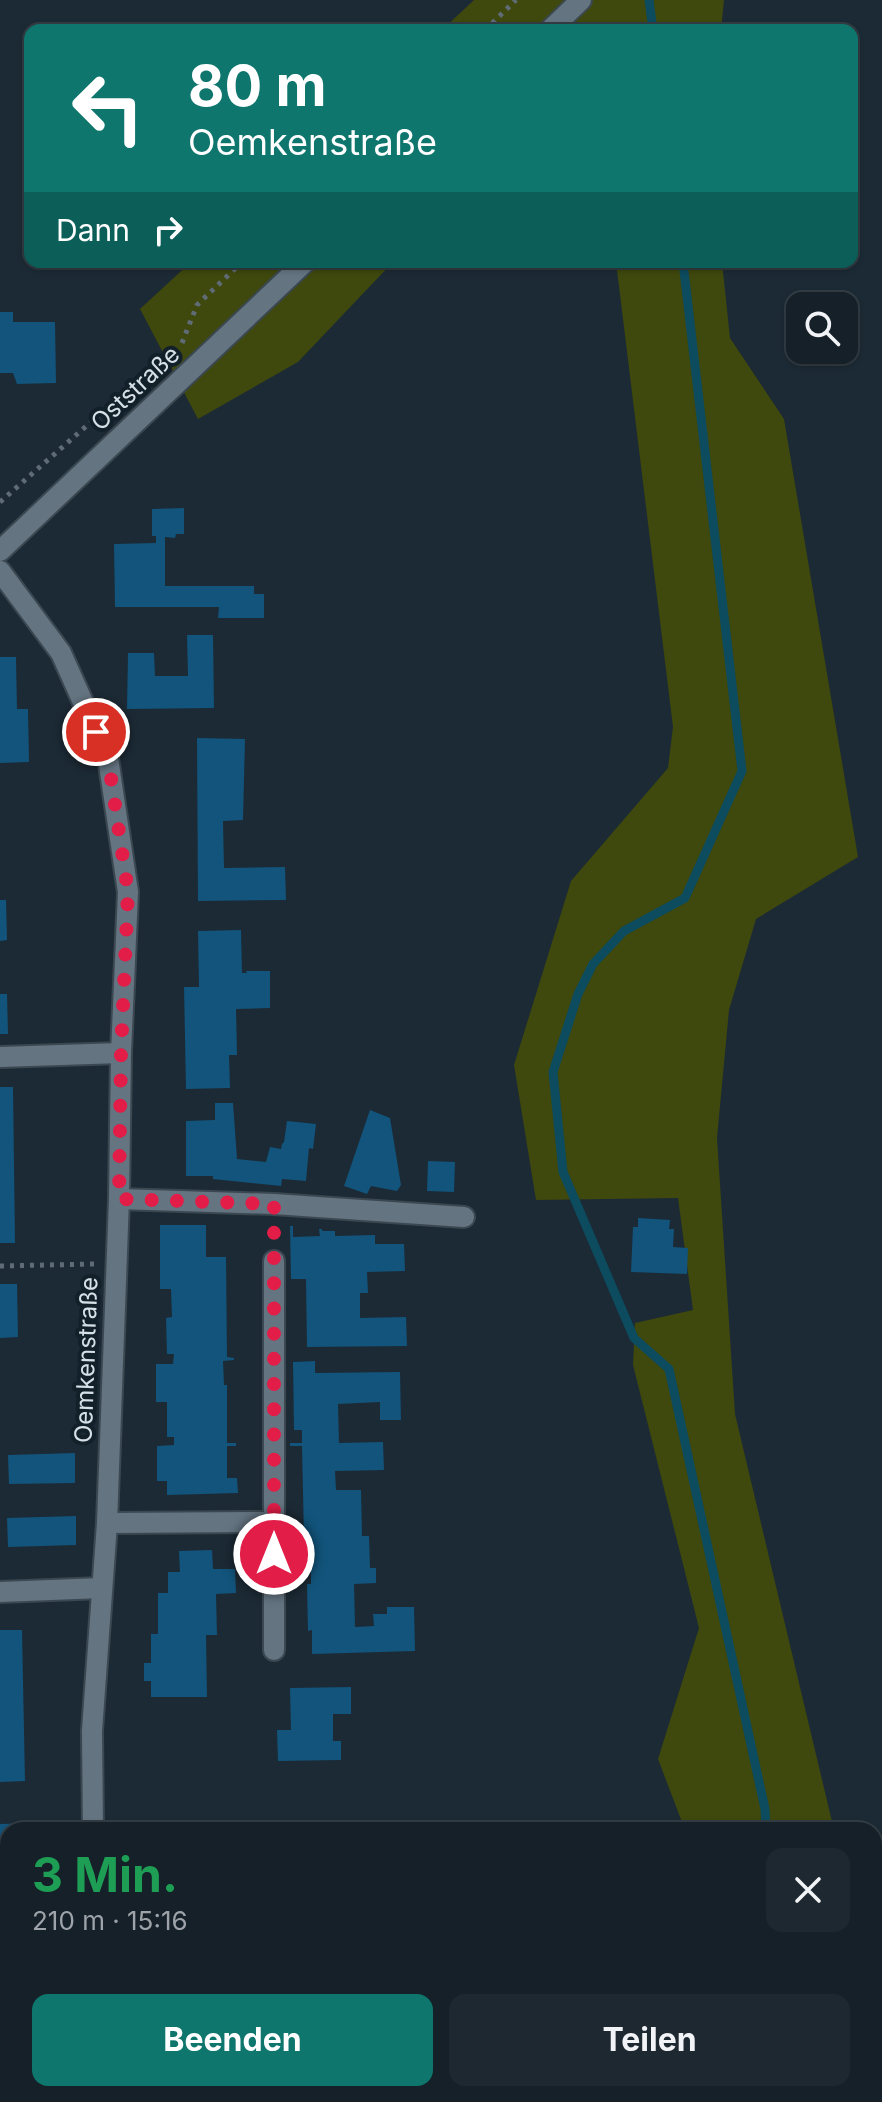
<!DOCTYPE html>
<html lang="de">
<meta charset="utf-8">
<style>
body{margin:0;font-family:Inter,sans-serif;background:#1e2830;color:#f1f3f6;height:100vh;display:flex;flex-direction:column;font-size:30px;white-space:nowrap}
*{box-sizing:border-box;margin:0}
p{font-size:26px;color:#9da3a8}
.icon{flex:none;width:44px;height:44px;fill:none;stroke:currentColor;stroke-width:2;stroke-linecap:round;stroke-linejoin:round}
.map{position:relative;flex:1;overflow:hidden}
.side{position:absolute;left:0px;top:1822px;width:882px;height:280px;display:flex;flex-direction:column;background:#152028;border-radius:24px 24px 0 0;box-shadow:0 2px 6px #0004,0 0 0 2px #343e45}
.side>*{flex:none}
.guide{position:absolute;left:24px;top:24px;width:834px;height:244px;border-radius:16px;box-shadow:0 2px 6px #0004,0 0 0 2px #343e45;background:#0f766e;color:#fff;overflow:hidden}
.fabs{position:absolute;left:786px;top:292px;display:grid;gap:16px}
.fabs a{display:grid;place-items:center;width:72px;height:72px;border-radius:16px;background:#152028;box-shadow:0 2px 6px #0004,0 0 0 2px #343e45;font-size:40px}
.pin{position:absolute;display:grid;place-items:center;width:68px;height:68px;color:#fff;margin:-34px;border:4px solid #fff;border-radius:50%;box-shadow:0 2px 8px #0007}
.me{position:absolute;width:88px;margin:-44px;rotate:0deg;stroke-linejoin:round;filter:drop-shadow(0 0 6px #0008)}
.turn{display:flex;align-items:center;gap:28px;height:168px;padding:0 32px;font-size:36px}
.turn .icon{width:104px;height:104px;stroke-width:2.5}
.turn b{display:block;font-size:56px;line-height:68px}
.then{display:flex;align-items:center;height:76px;padding:0 32px;background:#0003;gap:16px;font-size:30px}
.round{display:grid;place-items:center;flex:none;width:84px;height:84px;border-radius:16px;background:#1e2830}
.headline{display:flex;align-items:center;justify-content:space-between;height:136px;padding:0 32px}
h1{font-size:48px;font-weight:700;line-height:60px;color:#1e9e55}
.primary-button{display:flex;gap:16px;margin-top:auto;padding:16px 32px}
.primary-button a{flex:1;height:92px;border-radius:16px;background:#0f766e;color:#fff;font-size:32px;font-weight:700;line-height:92px;text-align:center}
.primary-button a+a{background:#1e2830;color:#f1f3f6}
.map>svg:first-child{display:block}
.green{fill:#3f480d}
.lines{fill:none;stroke-linecap:round;stroke-linejoin:round}
.stream{stroke:#0d4b5f;stroke-width:9}
.building{fill:#12547b}
.minor-casing{stroke:#3b4851;stroke-width:24}
.tertiary-casing{stroke:#3b4851;stroke-width:24}
.path{stroke:#5f6b75;stroke-width:5;stroke-dasharray:4 6;stroke-linecap:butt}
.minor{stroke:#647481;stroke-width:20}
.tertiary{stroke:#647481;stroke-width:20}
.route{stroke:#e11d48;stroke-width:14;stroke-dasharray:0 25.2}
.labels{text-anchor:middle;dominant-baseline:central;stroke-width:8;stroke-linejoin:round;paint-order:stroke}
.street-label{font-size:24px;fill:#d6e0e7;stroke:#12202a}
</style>
<div class="map">
<svg width="882" height="2102" viewBox="0 0 882 2102">
<rect width="100%" height="100%" fill="#1c2a35"/>
<g class="green">
<polygon points="474,0 724,0 721,30 442,30"/>
<polygon points="191,262 393,262 298,362 198,419 140,309"/>
<polygon points="616,262 722,262 730,338 784,419 858,857 756,919 729,1010 717,1138 735,1414 834,1830 685,1830 658,1759 699,1628 633,1365 635,1323 693,1310 678,1198 536,1200 514,1065 571,881 668,768 673,727"/>
<polygon points="724,2094 835,2094 837,2102 722,2102"/>
</g>
<g class="lines">
<g class="stream">
<polyline points="649,0 653,30"/>
<polyline points="683,262 742,771 685,898 624,931 593,964 578,994 553,1072 563,1172 634,1338 669,1369 765,1809 766,1830"/>
<polyline points="775,2094 776,2102"/>
</g>
</g>
<g class="building">
<polygon points="0,312 13,312 13,322 55,322 56,383 17,384 13,373 0,373"/>
<polygon points="184,508 184,534 176,534 175,538 165,537 165,586 254,586 254,594 264,594 264,618 218,618 219,607 115,607 114,544 156,543 156,536 152,536 152,509"/>
<polygon points="187,635 213,635 214,708 127,709 128,653 154,653 155,676 188,676"/>
<polygon points="0,657 16,657 17,709 28,709 29,762 0,763"/>
<polygon points="197,738 245,739 243,820 223,821 224,868 285,867 286,900 198,901"/>
<polygon points="0,900 6,900 7,940 0,941"/>
<polygon points="241,930 242,973 247,973 246,971 270,971 270,1008 236,1009 237,1055 229,1055 230,1088 186,1089 184,987 199,987 198,931"/>
<polygon points="0,994 7,994 8,1034 0,1034"/>
<polygon points="0,1087 13,1087 15,1243 0,1243"/>
<polygon points="215,1103 233,1103 237,1159 266,1162 270,1147 281,1149 282,1144 284,1142 287,1121 316,1124 313,1149 309,1148 306,1181 282,1179 281,1186 213,1179 213,1176 186,1176 186,1121 215,1120"/>
<polygon points="370,1110 390,1118 401,1185 397,1191 371,1186 367,1194 344,1186"/>
<polygon points="428,1161 455,1162 454,1192 427,1191"/>
<polygon points="638,1218 670,1220 669,1229 674,1229 673,1247 688,1248 687,1274 631,1272 633,1227 638,1227"/>
<polygon points="160,1225 206,1225 206,1257 226,1257 227,1357 234,1358 234,1360 223,1361 224,1385 227,1385 227,1443 236,1443 236,1446 227,1446 227,1478 237,1478 238,1493 167,1495 167,1481 157,1481 157,1446 174,1445 174,1437 167,1437 167,1402 156,1402 156,1364 173,1364 174,1354 167,1354 166,1318 172,1317 171,1289 160,1289"/>
<polygon points="290,1226 293,1226 293,1237 320,1236 319,1229 322,1229 322,1231 335,1231 335,1236 375,1235 375,1244 404,1244 405,1271 367,1272 368,1293 360,1293 360,1318 406,1317 407,1346 307,1347 306,1279 291,1279"/>
<polygon points="0,1284 17,1284 18,1337 0,1338"/>
<polygon points="315,1361 315,1373 400,1372 401,1420 380,1420 380,1402 338,1404 339,1443 383,1442 384,1470 335,1471 336,1490 361,1490 362,1536 369,1536 370,1568 376,1568 376,1583 354,1584 355,1627 374,1626 373,1614 387,1614 387,1607 414,1607 415,1651 312,1654 312,1630 308,1631 307,1584 311,1584 311,1569 305,1569 304,1553 310,1552 310,1537 304,1538 302,1446 290,1446 290,1443 302,1443 302,1430 294,1430 293,1362"/>
<polygon points="75,1453 75,1483 9,1484 8,1455"/>
<polygon points="76,1516 76,1545 8,1547 7,1518"/>
<polygon points="212,1550 213,1569 235,1569 236,1593 216,1594 217,1635 206,1635 207,1697 151,1697 151,1681 144,1681 144,1663 151,1663 151,1634 158,1634 158,1593 168,1593 168,1572 180,1572 179,1551"/>
<polygon points="0,1630 22,1630 25,1781 0,1782"/>
<polygon points="351,1687 351,1714 333,1714 333,1741 341,1741 341,1760 278,1761 277,1730 291,1730 290,1688"/>
<polygon points="65,1822 65,1830 8,1830 8,1851 0,1851 0,1824"/>
<polygon points="209,1823 209,1830 122,1830 122,1825"/>
<rect x="0" y="1891" width="8" height="52"/>
<rect x="0" y="1985" width="8" height="52"/>
<polygon points="0,2076 8,2076 8,2094 70,2094 70,2102 0,2102"/>
<polygon points="233,2094 276,2094 278,2102 235,2102"/>
</g>
<g class="lines">
<defs>
<g id="minor">
<polyline points="0,571 61,653 108,758 128,892 121,1053 119,1199 107,1523 92,1731 93,1830"/>
<polyline points="0,1057 121,1053"/>
<polyline points="119,1199 274,1204 464,1217"/>
<polyline points="274,1261 274,1650"/>
<polyline points="107,1523 273,1522"/>
<polyline points="0,1592 102,1588"/>
<polyline points="151,2094 152,2102"/>
</g>
<g id="tertiary">
<polyline points="550,30 581,0"/>
<polyline points="0,551 305,262"/>
</g>
</defs>
<use href="#minor" class="minor-casing"/>
<use href="#tertiary" class="tertiary-casing"/>
<g class="path">
<polyline points="485,30 516,0"/>
<polyline points="182,343 197,305 242,262"/>
<polyline points="0,502 132,386"/>
<polyline points="0,1266 95,1264"/>
</g>
<use href="#minor" class="minor"/>
<use href="#tertiary" class="tertiary"/>
</g>
<g class="lines">
<polyline class="route" points="96,732 108,758 128,892 121,1053 119,1199 274,1204 274,1554"/>
</g>
<g class="labels">
<g class="street-label">
<text transform="translate(135 388) rotate(-43)">Oststraße</text>
<text transform="translate(86 1360) rotate(-88)">Oemkenstraße</text>
</g>
</g>
</svg>
<div class="fabs">
<a><svg class="icon" aria-label="search" viewBox="0 0 24 24"><circle cx="10" cy="10" r="6"/><path d="M15 15l6 6"/></svg></a>
</div>
<div class="pin" style="left:96px;top:732px;background:#d93025"><svg class="icon" aria-label="arrive" viewBox="0 0 24 24"><path d="M6 21V4h12l-3 4 3 4H6"/></svg></div>
<svg class="me" style="left:274px;top:1554px" viewBox="-20 -20 40 40"><circle r="17" fill="#e11d48" stroke="#fff" stroke-width="3"/><path d="M0-11L8 9 0 5-8 9z" fill="#fff"/></svg>
<div class="guide">
<div class="turn"><svg class="icon" aria-label="left" viewBox="0 0 24 24"><path d="M17 20v-9H6M10 6l-5 5 5 5"/></svg><div><b>80 m</b>Oemkenstraße</div></div>
<div class="then">Dann<svg class="icon" aria-label="right" viewBox="0 0 24 24"><path d="M7 20v-9h11M14 6l5 5-5 5"/></svg></div>
</div>
<section class="side">
<div class="headline"><div><h1>3 Min.</h1><p>210 m · 15:16</p></div><a class="round"><svg class="icon" aria-label="close" viewBox="0 0 24 24"><path d="M6 6l12 12M18 6L6 18"/></svg></a></div>
<div class="primary-button"><a>Beenden</a><a>Teilen</a></div>
</section>
</div>
